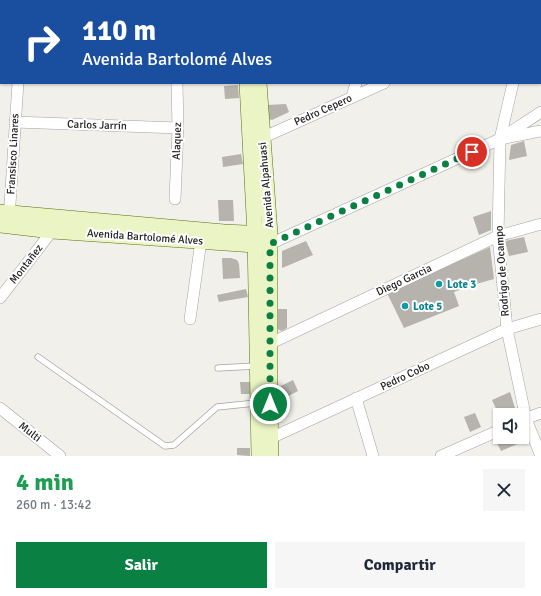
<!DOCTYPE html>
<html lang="es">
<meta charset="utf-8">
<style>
body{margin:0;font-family:Signika,sans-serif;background:#f6f6f7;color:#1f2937;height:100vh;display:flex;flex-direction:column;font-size:15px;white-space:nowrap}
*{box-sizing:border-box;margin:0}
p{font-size:13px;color:#747a83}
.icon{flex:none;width:22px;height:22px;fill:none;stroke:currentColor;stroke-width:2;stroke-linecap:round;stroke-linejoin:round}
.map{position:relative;height:456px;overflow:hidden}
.side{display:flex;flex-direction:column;background:#fff;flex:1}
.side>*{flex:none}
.guide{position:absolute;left:0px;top:0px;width:541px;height:84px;box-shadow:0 1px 3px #0004;background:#1a4fa0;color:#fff;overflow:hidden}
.buttons{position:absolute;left:493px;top:408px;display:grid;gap:8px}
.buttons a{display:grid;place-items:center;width:36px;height:36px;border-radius:0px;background:#fff;box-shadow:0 1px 3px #0004;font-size:20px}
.pin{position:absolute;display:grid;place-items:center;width:34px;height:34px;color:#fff;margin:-17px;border:2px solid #fff;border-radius:50%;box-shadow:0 1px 4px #0007}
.me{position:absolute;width:44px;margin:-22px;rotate:0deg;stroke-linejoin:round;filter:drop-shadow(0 0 3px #0008)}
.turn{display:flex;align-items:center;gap:14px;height:84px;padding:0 16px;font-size:18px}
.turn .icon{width:52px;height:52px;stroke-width:2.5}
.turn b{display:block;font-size:28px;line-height:34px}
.round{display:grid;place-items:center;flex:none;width:42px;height:42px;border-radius:0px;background:#f6f6f7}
.headline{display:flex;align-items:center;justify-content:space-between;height:68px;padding:0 16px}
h1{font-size:24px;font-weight:800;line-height:30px;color:#1e9e55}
.primary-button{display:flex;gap:8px;margin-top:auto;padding:8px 16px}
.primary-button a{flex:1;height:46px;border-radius:0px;background:#0b8043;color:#fff;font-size:16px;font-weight:800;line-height:46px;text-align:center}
.primary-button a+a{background:#f6f6f7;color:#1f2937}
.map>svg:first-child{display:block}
.building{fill:#b6b2ac}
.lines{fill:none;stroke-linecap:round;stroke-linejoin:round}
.service-casing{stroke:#a3a3a3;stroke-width:7}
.minor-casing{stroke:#a3a3a3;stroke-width:12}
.secondary-casing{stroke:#577210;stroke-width:16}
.service{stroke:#fff;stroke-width:5.5}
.minor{stroke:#fff;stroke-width:11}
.secondary{stroke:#eaf4c4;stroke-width:15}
.route{stroke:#0b8043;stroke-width:7;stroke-dasharray:0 12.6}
.culture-dot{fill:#0f9aa8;stroke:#fff;stroke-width:1.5}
.labels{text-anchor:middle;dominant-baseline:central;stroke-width:4;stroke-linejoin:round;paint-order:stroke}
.street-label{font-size:11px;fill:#222;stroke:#fff}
.culture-label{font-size:11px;font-weight:bold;fill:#0d838f;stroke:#fff;text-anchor:start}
</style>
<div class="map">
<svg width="541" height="456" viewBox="0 0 541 456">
<rect width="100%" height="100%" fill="#f1f0ea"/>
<g class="building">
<polygon points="238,85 239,98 225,99 224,86"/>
<polygon points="286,104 289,112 272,120 269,119 267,105"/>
<polygon points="524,141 527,156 509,160 511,145"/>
<polygon points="241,154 243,164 223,167 222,157"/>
<polygon points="218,200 233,200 234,221 219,221"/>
<polygon points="491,211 491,230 479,235 473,217"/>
<polygon points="524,237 528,252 509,256 505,241"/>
<polygon points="306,241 313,255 282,268 282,251"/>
<polygon points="490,247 494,279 476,284 454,292 459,306 404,328 387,293"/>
<polygon points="222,258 231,258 237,260 239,264 240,278 223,279"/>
<polygon points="246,289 248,297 219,302 217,295"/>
<polygon points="277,309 287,309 287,328 282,331 279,330 277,327"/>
<polygon points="293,380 298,391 281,400 277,388"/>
<polygon points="240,382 250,382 250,394 241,394"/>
<polygon points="510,392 515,408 503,415 499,415 492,400"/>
<polygon points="475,413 481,427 470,432 464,417"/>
<polygon points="522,429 527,440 501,451 493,435 500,432 500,437 522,437"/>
<polygon points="237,448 250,448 250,456 237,455"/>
</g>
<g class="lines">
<defs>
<g id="service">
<polyline points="38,357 165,446 174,445 217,407 257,403"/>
<polyline points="218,368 257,366"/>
</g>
<g id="minor">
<polyline points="174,0 174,1"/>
<polyline points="122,1 122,0"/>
<polyline points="343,1 346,0"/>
<polyline points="379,1 379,0"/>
<polyline points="536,1 537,0"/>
<polyline points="540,15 541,15"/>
<polyline points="0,48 1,48"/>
<polyline points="513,83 500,139 498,236 507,329 526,419 541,456"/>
<polyline points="352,97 356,83"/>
<polyline points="15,122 178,128"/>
<polyline points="506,135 541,112"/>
<polyline points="262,138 384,83"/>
<polyline points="175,199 178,128 177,83"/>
<polyline points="9,219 18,83"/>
<polyline points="270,244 500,139 541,131"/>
<polyline points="0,298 52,231"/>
<polyline points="190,319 201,241"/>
<polyline points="269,344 498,236 541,224"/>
<polyline points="356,398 373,456"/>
<polyline points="0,408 60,456"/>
<polyline points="522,420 541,413"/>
<polyline points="271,438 507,329 541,319"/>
<polyline points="441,456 500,430"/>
</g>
<g id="secondary">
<polyline points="243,0 243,1"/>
<polyline points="255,0 255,1"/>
<polyline points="247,83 255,234 259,456"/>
<polyline points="259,83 270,234 270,403 271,456"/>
<polyline points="0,212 224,232 264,234"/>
<polyline points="0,225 52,231 255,245 264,244"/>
</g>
</defs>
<use href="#service" class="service-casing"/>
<use href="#minor" class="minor-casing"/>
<use href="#secondary" class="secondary-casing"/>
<use href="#service" class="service"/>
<use href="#minor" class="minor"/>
<use href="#secondary" class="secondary"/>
</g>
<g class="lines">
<polyline class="route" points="270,404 270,244 472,152"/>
</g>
<g class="culture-dot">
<circle cx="439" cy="284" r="4"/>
<circle cx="405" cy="306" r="4"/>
</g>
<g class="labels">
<g class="street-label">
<text transform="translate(323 110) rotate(-24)">Pedro Cepero</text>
<text transform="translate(97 125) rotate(2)">Carlos Jarrín</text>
<text transform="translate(177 141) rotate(-88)">Alaquez</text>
<text transform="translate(13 154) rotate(-87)">Fransisco Linares</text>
<text transform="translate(266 185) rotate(-95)">Avenida Alpahuasi</text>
<text transform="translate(145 237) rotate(4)">Avenida Bartolomé Alves</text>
<text transform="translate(26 264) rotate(-52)">Montañez</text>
<text transform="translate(502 271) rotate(-94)">Rodrigo de Ocampo</text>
<text transform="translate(404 280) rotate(-25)">Diego Garcia</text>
<text transform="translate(405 376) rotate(-25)">Pedro Cobo</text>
<text transform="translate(30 432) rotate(38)">Multi</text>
</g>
<g class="culture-label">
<text x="447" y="284">Lote 3</text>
<text x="413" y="306">Lote 5</text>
</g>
</g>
</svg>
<div class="buttons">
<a><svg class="icon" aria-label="sound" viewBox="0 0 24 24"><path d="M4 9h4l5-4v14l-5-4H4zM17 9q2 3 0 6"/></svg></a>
</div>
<div class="pin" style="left:472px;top:152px;background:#d93025"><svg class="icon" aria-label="arrive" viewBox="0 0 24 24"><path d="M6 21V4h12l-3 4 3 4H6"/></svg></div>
<svg class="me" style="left:270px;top:404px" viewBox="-20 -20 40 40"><circle r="17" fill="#0b8043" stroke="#fff" stroke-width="3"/><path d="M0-11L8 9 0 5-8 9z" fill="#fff"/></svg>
<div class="guide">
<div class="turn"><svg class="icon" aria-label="right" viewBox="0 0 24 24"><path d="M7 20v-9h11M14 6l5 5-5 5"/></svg><div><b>110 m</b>Avenida Bartolomé Alves</div></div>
</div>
</div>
<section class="side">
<div class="headline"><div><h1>4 min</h1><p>260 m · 13:42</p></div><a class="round"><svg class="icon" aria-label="close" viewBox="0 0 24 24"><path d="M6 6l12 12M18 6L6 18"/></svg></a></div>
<div class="primary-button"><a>Salir</a><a>Compartir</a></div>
</section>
